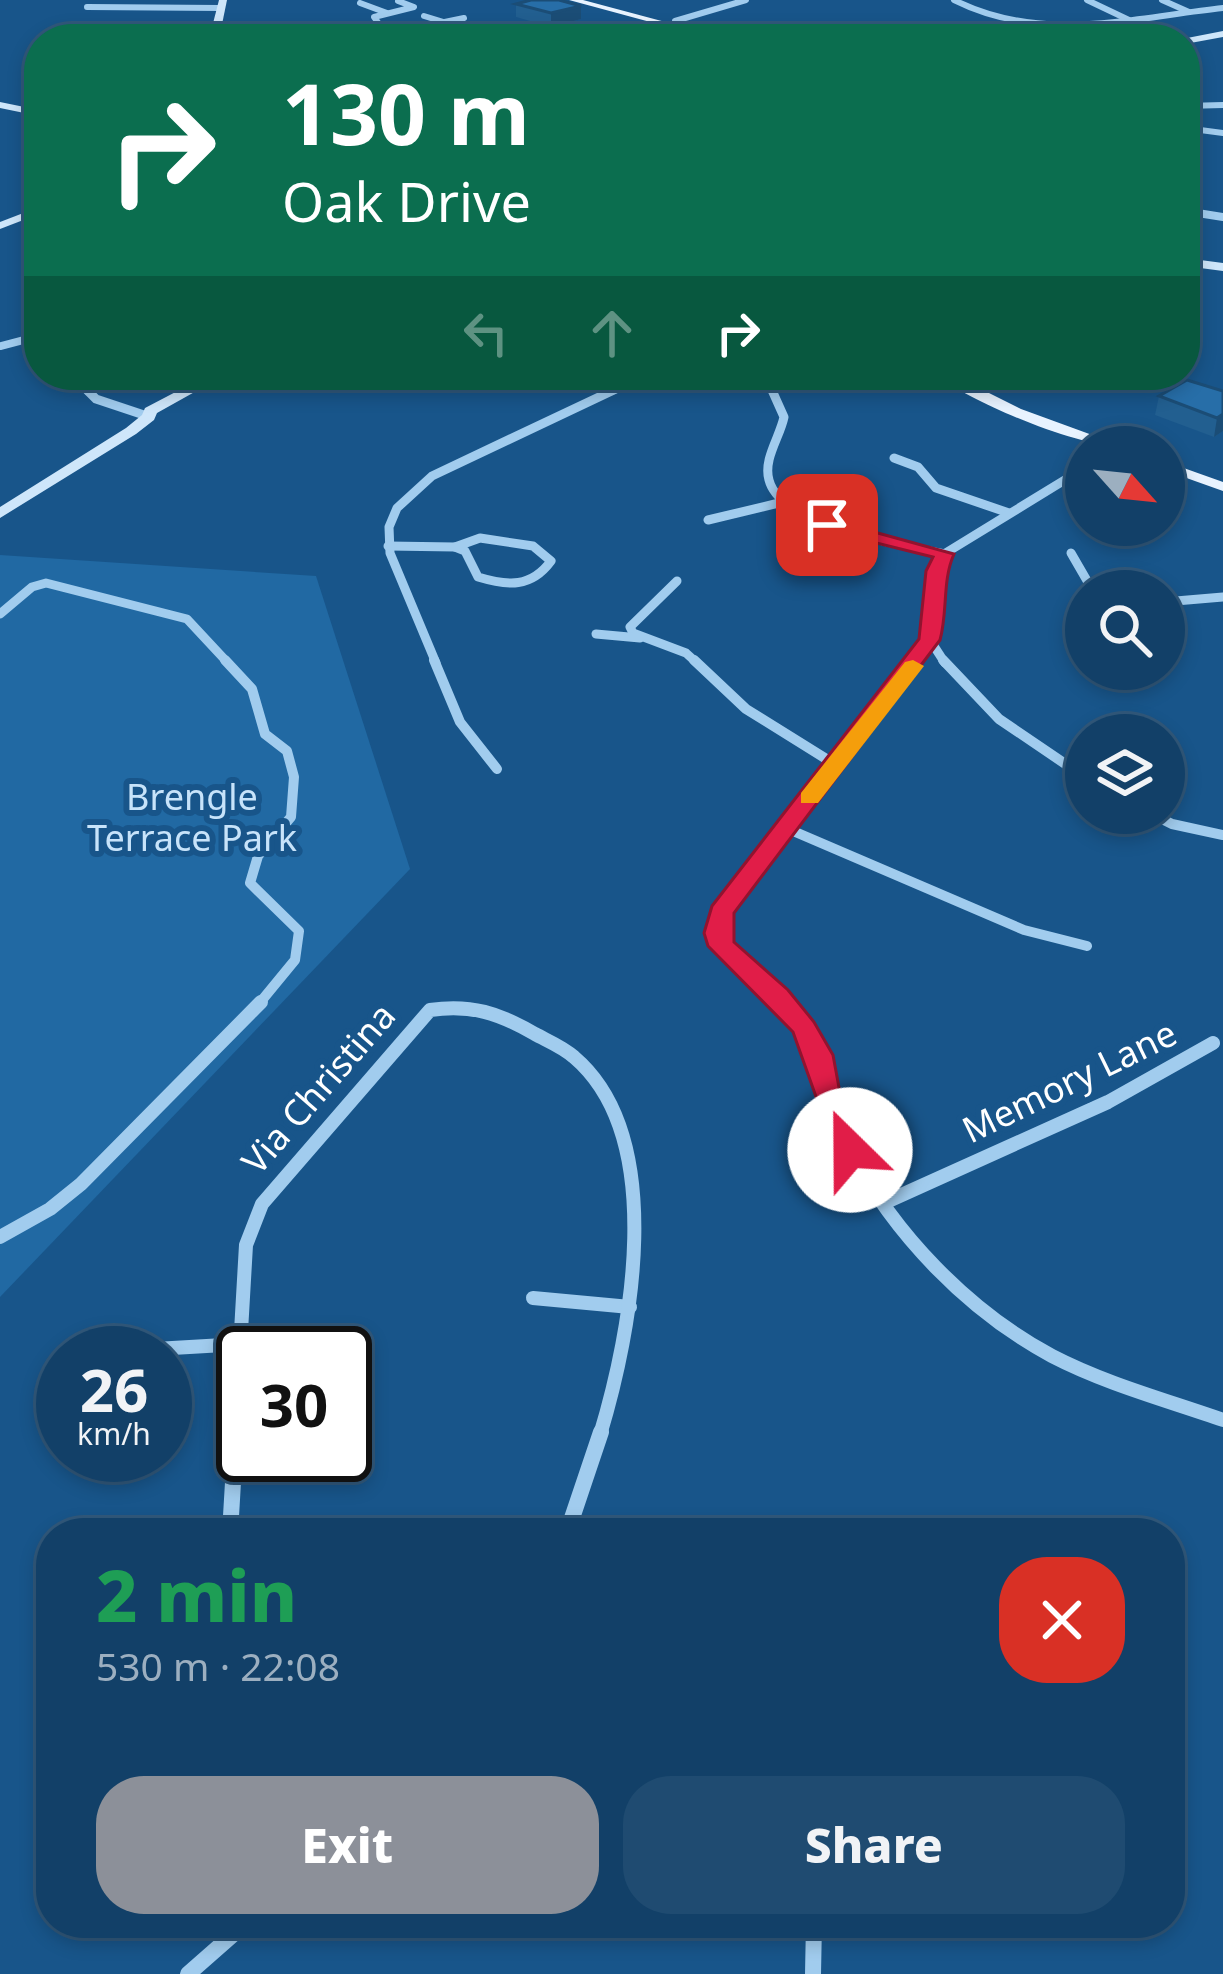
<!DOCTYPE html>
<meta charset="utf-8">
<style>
body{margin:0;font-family:"Noto Sans",sans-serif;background:#1f4b71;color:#f1f3f6;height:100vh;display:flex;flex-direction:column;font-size:45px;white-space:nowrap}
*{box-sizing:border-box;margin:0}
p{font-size:39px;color:#9cafc0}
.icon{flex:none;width:66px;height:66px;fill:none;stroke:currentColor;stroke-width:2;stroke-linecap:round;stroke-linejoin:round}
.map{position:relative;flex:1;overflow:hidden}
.sheet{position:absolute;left:36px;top:1518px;width:1149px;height:420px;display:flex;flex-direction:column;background:#124068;border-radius:48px;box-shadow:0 6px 18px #0003,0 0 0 3px #31597c}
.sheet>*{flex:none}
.guide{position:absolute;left:24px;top:24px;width:1176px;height:366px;border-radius:48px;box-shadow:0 6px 18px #0003,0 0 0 3px #31597c;background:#0b6e4f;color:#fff;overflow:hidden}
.needle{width:78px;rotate:117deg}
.controls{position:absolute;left:1065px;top:426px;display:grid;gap:24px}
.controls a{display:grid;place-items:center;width:120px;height:120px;border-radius:50%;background:#124068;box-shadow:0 6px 18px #0003,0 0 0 3px #31597c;font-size:60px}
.speed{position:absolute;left:36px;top:1326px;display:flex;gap:24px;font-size:60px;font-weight:700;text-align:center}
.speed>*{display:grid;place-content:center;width:156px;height:156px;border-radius:50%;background:#124068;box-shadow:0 6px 18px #0003,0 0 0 3px #31597c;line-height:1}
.speed small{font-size:30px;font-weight:400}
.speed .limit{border:6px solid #111;border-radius:18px;background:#fff;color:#111}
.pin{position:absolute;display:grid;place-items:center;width:102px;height:102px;color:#fff;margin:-51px;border-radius:24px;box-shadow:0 6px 18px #0006}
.me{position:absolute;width:132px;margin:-66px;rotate:337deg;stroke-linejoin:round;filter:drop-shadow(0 0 9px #0008)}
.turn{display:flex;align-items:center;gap:42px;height:252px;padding:0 60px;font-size:54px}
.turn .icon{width:156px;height:156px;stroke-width:2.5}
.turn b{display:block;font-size:84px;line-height:102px}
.lanes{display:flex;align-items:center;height:114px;padding:0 60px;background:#0003;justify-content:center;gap:60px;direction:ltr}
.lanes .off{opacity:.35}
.round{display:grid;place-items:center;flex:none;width:126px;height:126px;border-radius:48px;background:#1f4b71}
.head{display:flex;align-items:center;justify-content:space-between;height:204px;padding:0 60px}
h1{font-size:72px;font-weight:800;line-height:90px;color:#1e9e55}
.action{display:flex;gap:24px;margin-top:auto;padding:24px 60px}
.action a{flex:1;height:138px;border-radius:48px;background:#8c9099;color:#fff;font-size:48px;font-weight:800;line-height:138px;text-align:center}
.action a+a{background:#1f4b71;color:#f1f3f6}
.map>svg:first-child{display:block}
.green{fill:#2169a3}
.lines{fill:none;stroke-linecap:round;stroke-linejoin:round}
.street-far5{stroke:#a1ccee;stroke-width:6}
.street-far4{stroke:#a1ccee;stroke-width:8}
.street-far3{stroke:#a1ccee;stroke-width:9}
.street-far2{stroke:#a1ccee;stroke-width:10}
.street-far1{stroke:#a1ccee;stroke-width:14}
.street{stroke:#a1ccee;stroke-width:16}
.secondary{fill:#cee6fa;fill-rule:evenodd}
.primary{fill:#e8f3ff;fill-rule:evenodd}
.wall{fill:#225f90}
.shaded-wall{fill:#1b4d76}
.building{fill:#276ea8;stroke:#1b4d76;stroke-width:3}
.route{fill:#e11d48;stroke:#92132f;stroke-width:3}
.slow{fill:#f59e0b}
.labels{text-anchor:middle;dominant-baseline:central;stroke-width:12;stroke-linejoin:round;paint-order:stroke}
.park-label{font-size:36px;fill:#c7e3fa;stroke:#18558a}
.street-label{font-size:36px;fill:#fff;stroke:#18558a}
</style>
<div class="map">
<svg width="1223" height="1974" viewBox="0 0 1223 1974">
<rect width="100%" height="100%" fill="#18558a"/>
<polygon class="green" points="0,555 316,576 410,869 0,1297"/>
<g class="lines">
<g class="street-far5">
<path d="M954,0C1042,44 1130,18 1223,8"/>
<polyline points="1087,0 1129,20"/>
<polyline points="1162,0 1189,12"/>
<polyline points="398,1 414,7 374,17 382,28 435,39"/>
<polyline points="360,3 387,13"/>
<polyline points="87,7 220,8"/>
<polyline points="424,16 499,39"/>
<polyline points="675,21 746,0"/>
<polyline points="406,30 464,18"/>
<polyline points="167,39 214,37"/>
<polyline points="503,39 518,34"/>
<polyline points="940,39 947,36"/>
<polyline points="1185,106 1223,105"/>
<polyline points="1185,128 1223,133"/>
</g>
<g class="street-far4">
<polyline points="1185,211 1223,217"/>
<polyline points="1,346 39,336"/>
<polyline points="82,375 88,391"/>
<polyline points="762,375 773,391"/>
<polyline points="612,391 645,375"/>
</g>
<g class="street-far3">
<polyline points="85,388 96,399 147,416"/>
<path d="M771,388L784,417C780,437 763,459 769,480C781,527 903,545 944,554"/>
<polyline points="894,458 918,467 936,488 1009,513"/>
<polyline points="708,520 783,502"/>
<path d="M480,538L533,546L551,561C531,588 508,586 478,577L465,551L455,547Z"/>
<polyline points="388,546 455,547"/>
<polyline points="1071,553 1093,591"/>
<polyline points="677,581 630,627 633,633 686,653 697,663"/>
<polyline points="1164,602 1223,597"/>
<polyline points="0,614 32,587 46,583 187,619 228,663"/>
<polyline points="596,634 640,638"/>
<polyline points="930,640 945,663"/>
<polyline points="436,663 390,553 389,527 397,508 432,476 618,388"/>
<polyline points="915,663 930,632 944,554 1086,467"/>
</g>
<g class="street-far2">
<polyline points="225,660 252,689 265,734 287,751 294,777 291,817 258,856 250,883 299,931 295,960 258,1005"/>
<polyline points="434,660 460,722 497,769"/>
<polyline points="694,660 746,709 836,765"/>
<polyline points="943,660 999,719 1086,778"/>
<polyline points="1150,813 1172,824 1223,835"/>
<polyline points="786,828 1024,930 1087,946"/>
<polyline points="785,1005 723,947 718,934 721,912 917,660"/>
</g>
<g class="street-far1">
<path d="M782,1002C824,1044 823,1100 850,1150C894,1234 968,1311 1052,1356C1106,1384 1166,1400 1223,1420"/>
<polyline points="886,1202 1108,1102 1213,1043"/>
<polyline points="0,1237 50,1209 81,1184 261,1002"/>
<polyline points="533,1298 630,1307"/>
<polyline points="138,1350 241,1344"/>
<path d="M235,1435L246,1245L262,1204L430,1010C471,1004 499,1013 535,1034C548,1041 563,1047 574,1057C669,1138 631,1333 600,1435"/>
</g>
<g class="street">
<polyline points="230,1533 236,1432"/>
<polyline points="567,1533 601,1432"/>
<polyline points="188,1974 246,1923"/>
<polyline points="813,1974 814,1923"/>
</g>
<g class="secondary">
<polygon points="219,0 227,0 219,39 209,39"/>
<polygon points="1223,31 1223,37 1185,44 1182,39"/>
<polygon points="0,102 39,110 39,116 0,108"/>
<polygon points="39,207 39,214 0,229 0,222"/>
<polygon points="1185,258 1223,263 1223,271 1185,266"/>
<polygon points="208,375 225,375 157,413 154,420 136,434 0,518 0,507 126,428 142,415 145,408"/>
</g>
<g class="primary">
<polygon points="569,0 583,0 729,39 713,39"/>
<path d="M936,375H953L1021,409L1125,447C1077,447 975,404 936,375Z"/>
<polygon points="1164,461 1223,482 1223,491 1164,470"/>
</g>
</g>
<g class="wall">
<polygon points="516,4 581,19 551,27 516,17"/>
<polygon points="1223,391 1223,431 1214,437 1155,415 1159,396"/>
</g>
<g class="shaded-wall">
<polygon points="581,6 581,19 551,27 551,13"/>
<polygon points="1223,414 1223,431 1214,437 1217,418"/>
</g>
<g class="building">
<polygon points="531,0 559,0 581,6 551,13 516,4"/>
<polygon points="1187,380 1223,391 1223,414 1217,418 1159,396"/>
</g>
<path class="route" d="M827,519L954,554C942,581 948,611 940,640L734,913V942L788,990L814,1022L833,1055L840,1093L865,1150L850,1161L835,1150L793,1032L708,946L704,933L712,906L919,639L926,571L933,557L820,529L818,525Z"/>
<polygon class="slow" points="913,660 924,666 818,803 801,803 801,793 905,662"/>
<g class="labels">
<g class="park-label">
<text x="192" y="796">Brengle<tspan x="192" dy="41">Terrace Park</tspan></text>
</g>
<g class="street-label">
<text transform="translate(1069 1081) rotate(-26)">Memory Lane</text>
<text transform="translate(318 1088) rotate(-49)">Via Christina</text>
</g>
</g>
</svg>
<div class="controls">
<a><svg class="needle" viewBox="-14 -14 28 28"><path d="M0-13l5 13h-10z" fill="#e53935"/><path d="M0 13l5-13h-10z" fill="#9cafc0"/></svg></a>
<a><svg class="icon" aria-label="search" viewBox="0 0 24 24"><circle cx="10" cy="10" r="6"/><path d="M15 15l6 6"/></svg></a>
<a><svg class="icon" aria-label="layers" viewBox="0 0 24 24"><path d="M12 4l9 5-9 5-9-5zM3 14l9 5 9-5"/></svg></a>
</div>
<div class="speed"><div>26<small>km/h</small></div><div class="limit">30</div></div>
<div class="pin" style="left:827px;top:525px;background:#d93025"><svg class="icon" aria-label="arrive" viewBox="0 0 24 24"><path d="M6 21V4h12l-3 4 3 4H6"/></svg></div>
<svg class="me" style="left:850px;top:1150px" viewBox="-20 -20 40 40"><circle r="19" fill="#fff"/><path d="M0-13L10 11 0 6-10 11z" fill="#e11d48"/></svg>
<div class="guide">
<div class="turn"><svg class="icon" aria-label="right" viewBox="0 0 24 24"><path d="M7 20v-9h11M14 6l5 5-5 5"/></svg><div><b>130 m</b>Oak Drive</div></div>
<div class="lanes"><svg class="icon off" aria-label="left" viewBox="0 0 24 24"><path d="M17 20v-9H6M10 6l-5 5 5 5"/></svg><svg class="icon off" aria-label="ahead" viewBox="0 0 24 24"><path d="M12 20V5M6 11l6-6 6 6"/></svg><svg class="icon" aria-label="right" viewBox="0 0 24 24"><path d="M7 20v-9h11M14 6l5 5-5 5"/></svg></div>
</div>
<section class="sheet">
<div class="head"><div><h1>2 min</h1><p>530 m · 22:08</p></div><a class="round" style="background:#d93025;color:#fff"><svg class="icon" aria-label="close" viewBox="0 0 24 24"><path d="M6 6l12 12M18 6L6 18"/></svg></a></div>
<div class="action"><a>Exit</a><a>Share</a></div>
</section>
</div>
